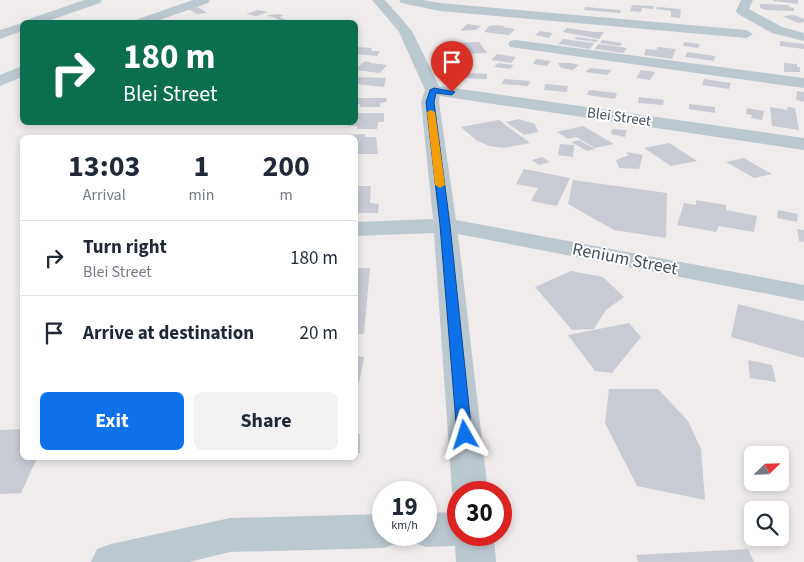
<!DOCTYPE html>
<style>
body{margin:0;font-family:"Source Sans 3",sans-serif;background:#f2f2f3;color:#1f2937;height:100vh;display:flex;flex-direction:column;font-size:19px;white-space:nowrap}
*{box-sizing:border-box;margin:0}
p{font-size:16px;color:#747a83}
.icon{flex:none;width:28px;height:28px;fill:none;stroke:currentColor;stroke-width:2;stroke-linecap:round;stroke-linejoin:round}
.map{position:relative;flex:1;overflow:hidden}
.side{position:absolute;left:20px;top:135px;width:338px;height:325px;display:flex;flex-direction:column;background:#fff;border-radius:8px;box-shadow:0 2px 8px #0003}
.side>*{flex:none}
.banner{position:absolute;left:20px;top:20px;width:338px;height:105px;border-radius:8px;box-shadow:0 2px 8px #0003;background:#0b6e4f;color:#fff;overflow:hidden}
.needle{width:32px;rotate:67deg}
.tools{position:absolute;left:744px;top:446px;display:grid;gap:10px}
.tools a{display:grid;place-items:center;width:45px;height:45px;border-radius:8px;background:#fff;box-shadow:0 2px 8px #0003;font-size:25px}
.speed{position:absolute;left:372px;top:481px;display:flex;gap:10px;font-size:25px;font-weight:700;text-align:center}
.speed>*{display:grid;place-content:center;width:65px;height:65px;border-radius:50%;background:#fff;box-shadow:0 2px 8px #0003;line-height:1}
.speed small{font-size:12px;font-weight:400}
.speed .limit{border:8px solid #d22;background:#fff;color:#111}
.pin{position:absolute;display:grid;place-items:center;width:42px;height:42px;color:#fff;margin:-51px -21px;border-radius:50% 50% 50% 0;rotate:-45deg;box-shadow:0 0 5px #0007}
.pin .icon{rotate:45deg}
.me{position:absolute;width:55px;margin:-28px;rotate:354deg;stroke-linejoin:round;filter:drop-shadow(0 0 4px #0008)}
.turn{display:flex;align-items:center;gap:18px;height:105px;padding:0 20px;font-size:22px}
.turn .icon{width:65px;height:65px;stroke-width:2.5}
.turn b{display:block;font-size:35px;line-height:42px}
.eta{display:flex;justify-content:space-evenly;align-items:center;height:85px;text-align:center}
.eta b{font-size:30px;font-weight:700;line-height:35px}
.button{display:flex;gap:10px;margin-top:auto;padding:10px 20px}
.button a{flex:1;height:58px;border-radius:8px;background:#0d71e9;color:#fff;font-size:20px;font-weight:700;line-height:58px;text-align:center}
.button a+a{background:#f2f2f3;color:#1f2937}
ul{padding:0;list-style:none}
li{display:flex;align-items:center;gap:15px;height:75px;padding:0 20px;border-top:1px solid #e0e1e3}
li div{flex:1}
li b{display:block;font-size:19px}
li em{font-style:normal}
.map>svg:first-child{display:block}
.building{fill:#c8cbd3}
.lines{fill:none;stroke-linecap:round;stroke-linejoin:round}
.minor{fill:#bcc8d0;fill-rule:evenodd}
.route{fill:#0d71e9;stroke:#084997}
.slow{fill:#f59e0b}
.labels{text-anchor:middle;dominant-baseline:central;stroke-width:4;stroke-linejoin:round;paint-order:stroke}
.far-street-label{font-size:15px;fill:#44505b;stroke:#fff}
.street-label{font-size:18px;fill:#44505b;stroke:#fff}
</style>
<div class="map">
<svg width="804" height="562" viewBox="0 0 804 562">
<rect width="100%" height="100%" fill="#f0ecec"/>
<g class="building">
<polygon points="773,0 798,0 798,4 773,1"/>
<polygon points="760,4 789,5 789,7 794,8 794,11 766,10 760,8"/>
<polygon points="632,5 654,6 653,9 642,8 641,12 630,11"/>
<polygon points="198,7 207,13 197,14 188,9"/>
<polygon points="585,7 621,10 620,13 584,10"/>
<polygon points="657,7 681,9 680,18 671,17 671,11 656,9"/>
<polygon points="258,10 268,12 256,16 246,14"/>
<polygon points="279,14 284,16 279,17 289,21 285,22 267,15"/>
<polygon points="794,15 804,19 804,22 798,23 782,16"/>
<polygon points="467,24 481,26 476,30 460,31"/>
<polygon points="494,25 505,26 503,27 515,29 509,35 484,32 489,26"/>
<polygon points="567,28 594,32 604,32 599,39 563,32"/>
<polygon points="540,31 553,33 549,38 535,35"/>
<polygon points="577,37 598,40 596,42 574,39"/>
<polygon points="563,39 594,43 590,49 558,44"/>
<polygon points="602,40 622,43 620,46 600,43"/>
<polygon points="780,41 804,44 804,49 780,46"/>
<polygon points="479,42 487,53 460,54 452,43"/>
<polygon points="684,42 700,44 698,48 683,46"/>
<polygon points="599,44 627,48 623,53 594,49"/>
<polygon points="356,47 372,48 371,51 380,51 377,56 355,54"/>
<polygon points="658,47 676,49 672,59 644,55 646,49 656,50"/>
<polygon points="687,52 715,56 714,61 685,57"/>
<polygon points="497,54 516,57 511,63 491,60"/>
<polygon points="536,59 551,61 547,66 533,64"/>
<polygon points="365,61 370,62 370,63 387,65 380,73 355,70"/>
<polygon points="498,63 514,65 510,69 494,67"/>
<polygon points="558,63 571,63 579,65 573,70 561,68"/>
<polygon points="784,63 797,64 797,67 800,67 800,72 784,72"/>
<polygon points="590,68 612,70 607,75 585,72"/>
<polygon points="641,70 655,72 650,80 636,78"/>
<polygon points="466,73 487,74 487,79 464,78"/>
<polygon points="355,77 386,78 384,87 355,84"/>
<polygon points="504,79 530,81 528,86 502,84"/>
<polygon points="704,79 731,83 729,89 702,85"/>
<polygon points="545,84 568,86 567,92 544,90"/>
<polygon points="589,90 617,93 615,99 587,95"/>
<polygon points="797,91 804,92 804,102 796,100"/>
<polygon points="639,97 664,100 663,105 638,103"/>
<polygon points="355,98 387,98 386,102 380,103 380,107 360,107 360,104 355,104"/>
<polygon points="689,104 715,107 715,113 689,109"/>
<polygon points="770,107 788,110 787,107 795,108 799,130 772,126"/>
<polygon points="747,108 764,111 762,120 751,118 752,115 746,114"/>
<polygon points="357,113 384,113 384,122 378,122 377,129 357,129 357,126 348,126 348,122 355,122"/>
<polygon points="519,119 535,124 538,132 524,135 506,122"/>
<polygon points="499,120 530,143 504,148 489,146 476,140 461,127"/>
<polygon points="583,126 614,144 595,148 576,137 568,139 557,132"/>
<polygon points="612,129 627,130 625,137 611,134"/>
<polygon points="365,134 365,137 376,137 378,154 355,154 355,138 345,138 345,135"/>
<polygon points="579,140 595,149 587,151 571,142"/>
<polygon points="669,143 697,161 671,166 644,148"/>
<polygon points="560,144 574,145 573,157 558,155"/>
<polygon points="626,152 643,155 639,169 619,168 616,160 629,155"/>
<polygon points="542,157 550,162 539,165 532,160"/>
<polygon points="744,158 756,165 772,174 754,178 726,162"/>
<polygon points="524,169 570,178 557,206 531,201 538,188 516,184"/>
<polygon points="573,180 667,193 666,238 614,230 568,204"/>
<polygon points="355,186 371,186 370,203 379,204 378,213 355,213"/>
<polygon points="696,200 726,205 726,210 757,216 754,232 719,226 716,232 677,225 684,203 696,205"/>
<polygon points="778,210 798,214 797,222 777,218"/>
<polygon points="797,229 804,230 804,242 799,241"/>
<polygon points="355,268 370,268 364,334 355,334"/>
<polygon points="571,271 603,277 624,297 606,310 594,329 572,330 535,287"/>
<polygon points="738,304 804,321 804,358 731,337"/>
<polygon points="629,323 641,337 612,373 595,371 568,335"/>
<polygon points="355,356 364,357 359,383 355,383"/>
<polygon points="748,360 772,365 776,382 750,378"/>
<polygon points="609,389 658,389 688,421 701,449 705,500 637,486 605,423"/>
<polygon points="22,429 22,458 37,458 21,493 0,494 0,430"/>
<rect x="355" y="434" width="5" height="19"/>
<polygon points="748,549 754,562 638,562 636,555"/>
</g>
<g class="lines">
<g class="minor">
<polygon points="84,0 102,0 100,3 45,22 27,22 29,19"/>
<polygon points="193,0 210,0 208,3 154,22 136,22 138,19"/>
<polygon points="372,0 385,0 412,31 439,86 804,138 804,150 440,96 439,102 456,220 804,285 804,301 458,234 488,492 459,492 459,503 457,503 452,492 434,233 355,236 355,222 433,219 421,102 425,90 399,32"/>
<polygon points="399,0 423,0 440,3 746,30 753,34 746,38 440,11 401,3"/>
<polygon points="741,0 753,0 749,9 782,27 804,33 804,41 772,33 738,14 736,11"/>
<polygon points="22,23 22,31 0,39 0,30"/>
<polygon points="515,40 804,78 804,88 510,47 508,44 510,41"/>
<polygon points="22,66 22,77 0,86 0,75"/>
<polygon points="459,512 459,535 494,535 496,562 456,562 455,546 426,547 412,542 409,535 426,535 426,513"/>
<polygon points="384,514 384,535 402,535 398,543 384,548 230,552 189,562 91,562 97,549 111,544 230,518"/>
</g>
</g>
<polygon class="route" points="434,88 455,92 452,95 436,93 434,102 450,225 472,435 470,439 465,441 459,439 457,435 440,225 426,102 430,90"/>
<polygon class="slow" points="431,110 435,112 445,185 440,188 435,185 427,112"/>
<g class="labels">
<g class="far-street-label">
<text transform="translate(619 117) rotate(8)">Blei Street</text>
</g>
<g class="street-label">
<text transform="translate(625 259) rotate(11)">Renium Street</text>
</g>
</g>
</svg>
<div class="tools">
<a><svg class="needle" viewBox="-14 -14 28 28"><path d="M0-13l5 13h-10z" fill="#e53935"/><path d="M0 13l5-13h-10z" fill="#747a83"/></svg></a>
<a><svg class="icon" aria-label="search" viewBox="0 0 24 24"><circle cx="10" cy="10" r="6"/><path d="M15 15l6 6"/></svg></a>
</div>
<div class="speed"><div>19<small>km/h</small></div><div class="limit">30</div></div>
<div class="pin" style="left:452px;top:92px;background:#d93025"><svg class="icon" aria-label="arrive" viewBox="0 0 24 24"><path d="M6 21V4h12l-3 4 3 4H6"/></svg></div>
<svg class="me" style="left:465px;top:435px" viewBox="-20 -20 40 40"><path d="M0-17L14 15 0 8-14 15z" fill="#0d71e9" stroke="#fff" stroke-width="4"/></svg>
<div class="banner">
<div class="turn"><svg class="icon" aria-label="right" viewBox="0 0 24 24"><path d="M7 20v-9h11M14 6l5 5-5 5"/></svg><div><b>180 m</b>Blei Street</div></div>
</div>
<section class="side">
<div class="eta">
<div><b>13:03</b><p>Arrival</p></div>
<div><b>1</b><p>min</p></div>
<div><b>200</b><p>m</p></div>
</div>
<ul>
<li><svg class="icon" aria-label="right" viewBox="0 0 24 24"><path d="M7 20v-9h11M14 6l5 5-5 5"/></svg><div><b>Turn right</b><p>Blei Street</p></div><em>180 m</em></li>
<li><svg class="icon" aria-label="arrive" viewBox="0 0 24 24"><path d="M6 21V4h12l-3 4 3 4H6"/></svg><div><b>Arrive at destination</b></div><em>20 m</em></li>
</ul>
<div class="button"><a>Exit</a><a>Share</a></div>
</section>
</div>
